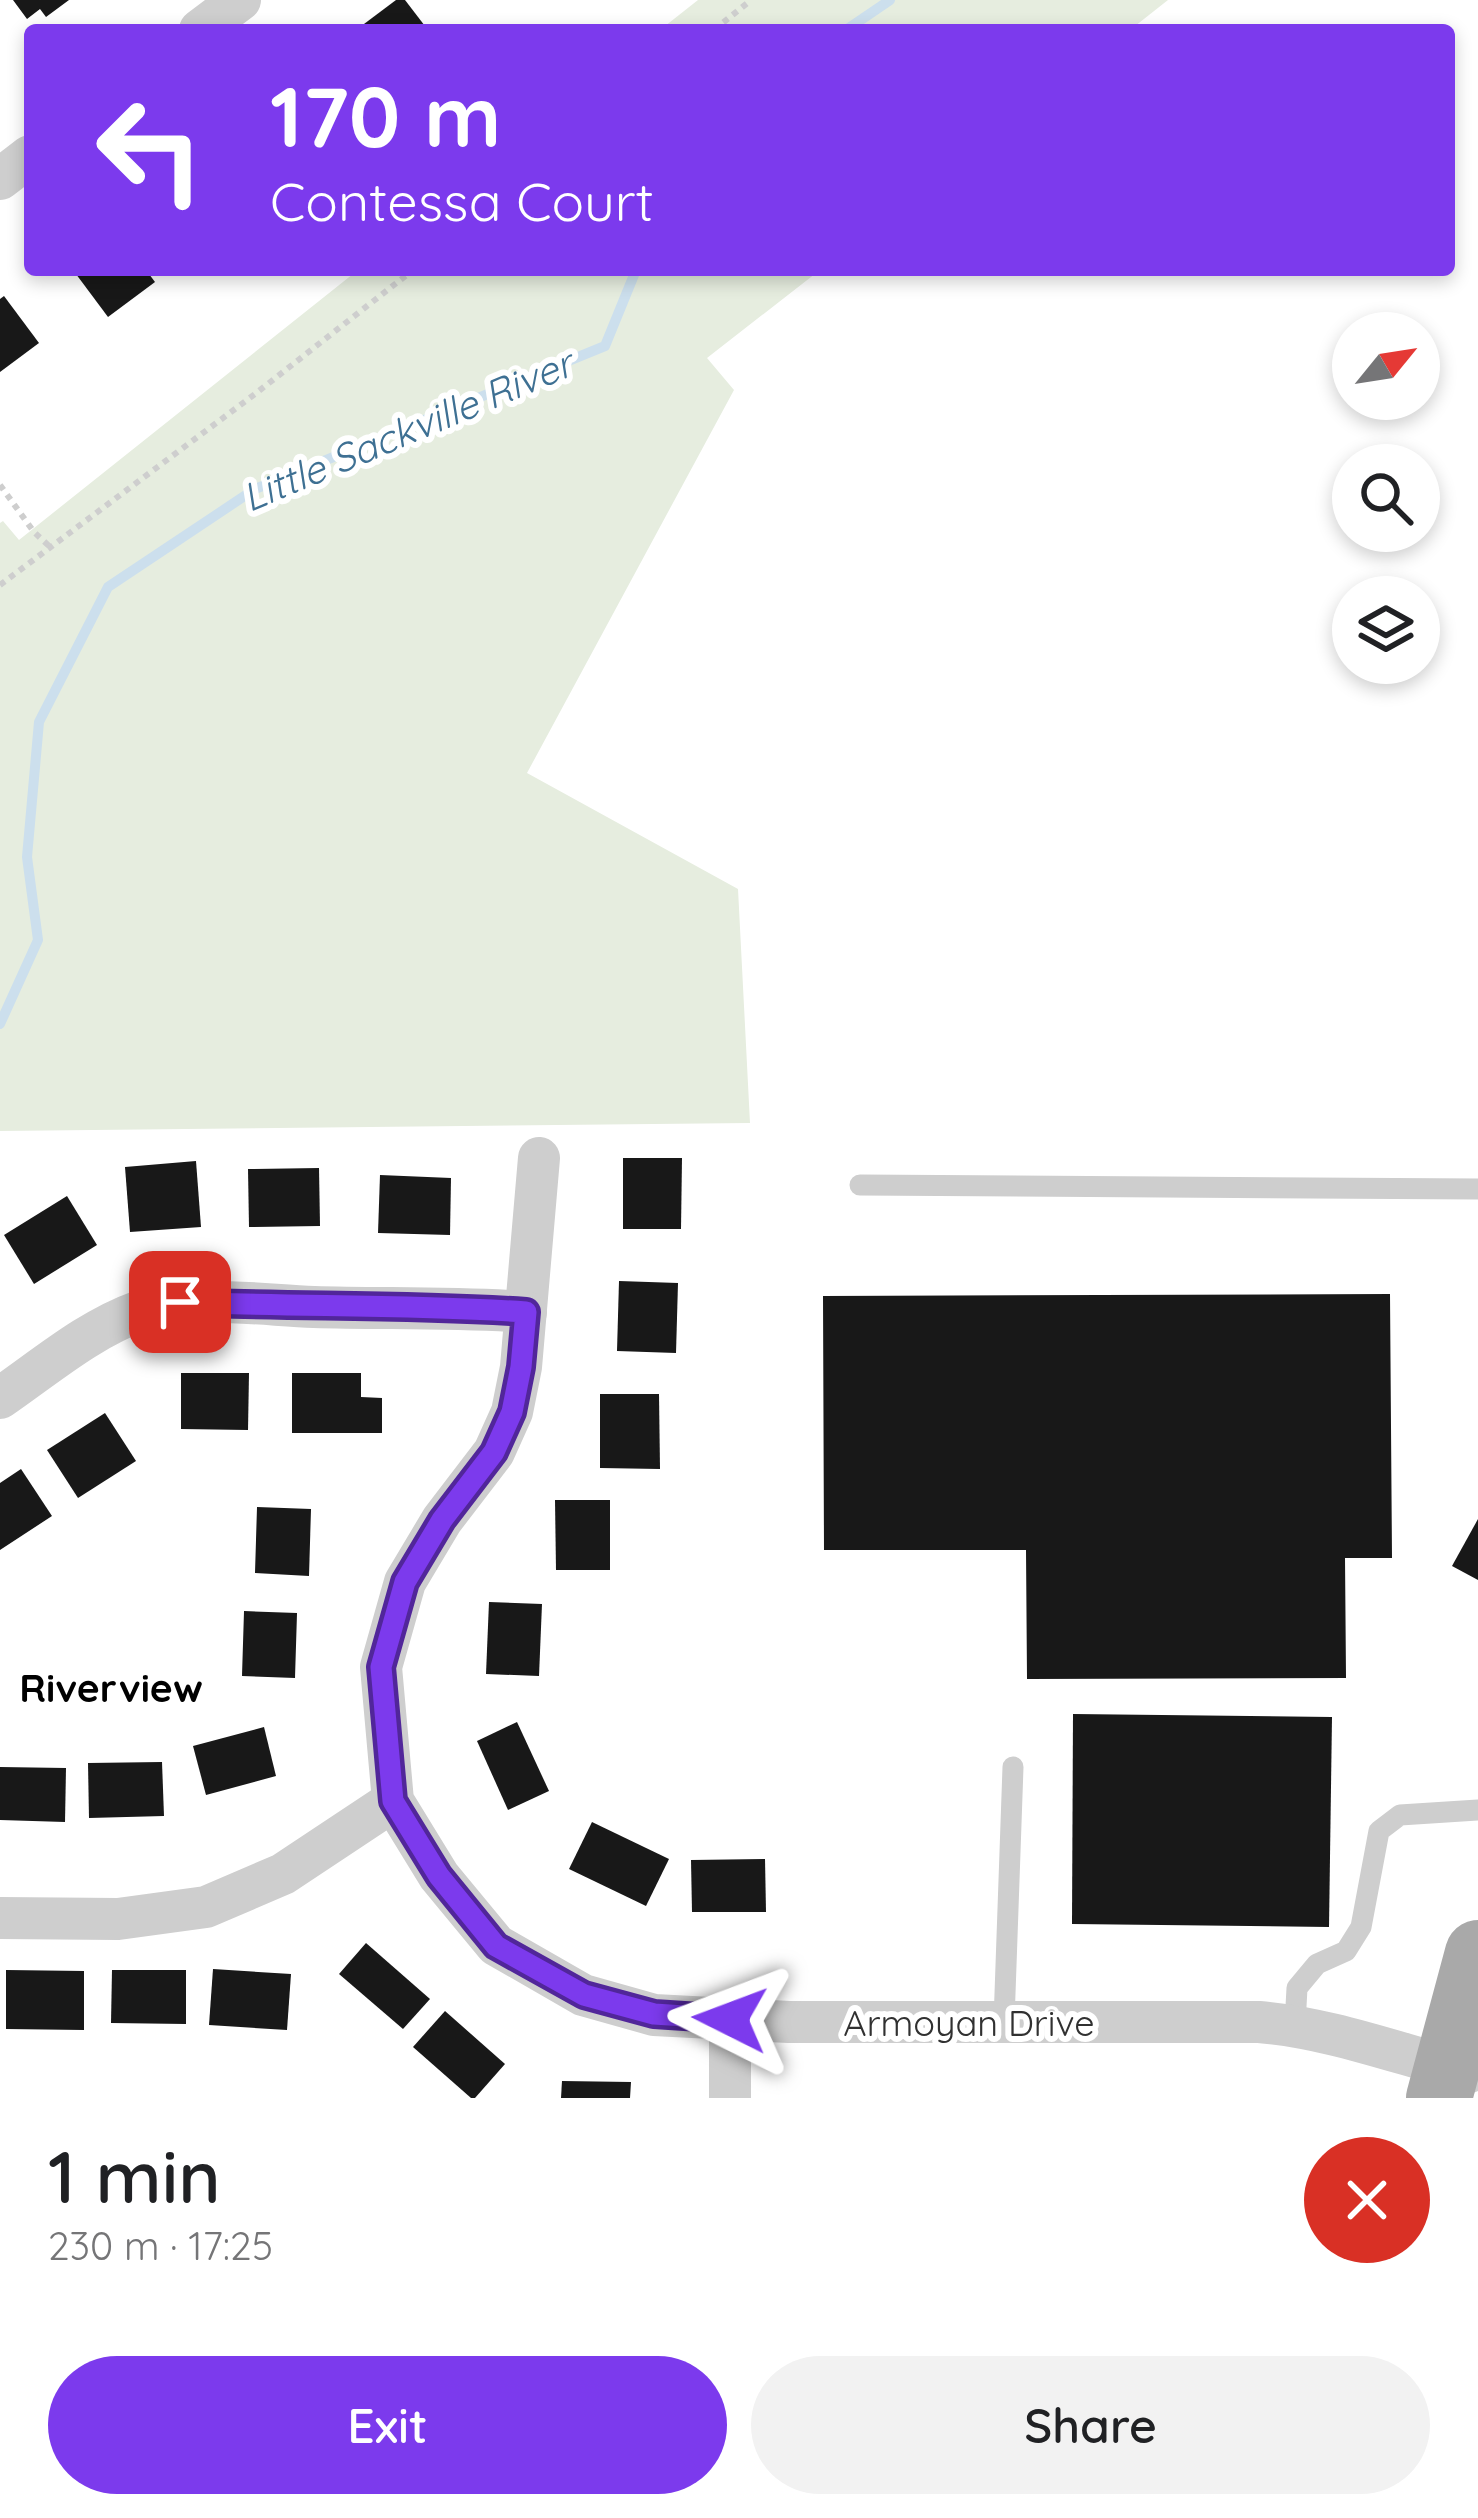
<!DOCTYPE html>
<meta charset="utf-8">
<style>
body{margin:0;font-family:Quicksand,sans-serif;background:#f2f2f2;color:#202124;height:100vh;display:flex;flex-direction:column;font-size:45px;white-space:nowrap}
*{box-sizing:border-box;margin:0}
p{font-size:39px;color:#757577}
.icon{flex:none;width:66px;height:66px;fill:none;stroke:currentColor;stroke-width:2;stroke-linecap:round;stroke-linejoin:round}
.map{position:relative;height:2098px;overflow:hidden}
.panel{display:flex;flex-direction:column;background:#fff;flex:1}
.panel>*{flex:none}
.banner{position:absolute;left:24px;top:24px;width:1431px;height:252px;border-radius:12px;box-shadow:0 6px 18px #0003;background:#7c3aed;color:#fff;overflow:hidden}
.needle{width:78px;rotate:60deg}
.buttons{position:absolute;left:1332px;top:312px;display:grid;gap:24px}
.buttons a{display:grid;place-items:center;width:108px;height:108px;border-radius:50%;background:#fff;box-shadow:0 6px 18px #0003;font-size:60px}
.pin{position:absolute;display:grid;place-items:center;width:102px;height:102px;color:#fff;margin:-51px;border-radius:24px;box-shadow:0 6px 18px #0006}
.me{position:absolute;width:132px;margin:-66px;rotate:273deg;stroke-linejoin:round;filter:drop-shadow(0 0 9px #0008)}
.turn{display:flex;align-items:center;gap:42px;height:252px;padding:0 48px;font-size:54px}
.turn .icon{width:156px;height:156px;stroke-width:2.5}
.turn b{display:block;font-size:84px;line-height:102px}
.round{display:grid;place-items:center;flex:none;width:126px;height:126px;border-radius:63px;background:#f2f2f2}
.summary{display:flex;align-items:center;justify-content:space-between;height:204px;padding:0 48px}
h1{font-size:72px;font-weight:600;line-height:90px}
.action{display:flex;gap:24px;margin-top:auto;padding:24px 48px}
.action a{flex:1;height:138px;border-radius:72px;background:#7c3aed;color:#fff;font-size:48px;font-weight:600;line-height:138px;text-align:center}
.action a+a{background:#f2f2f2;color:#202124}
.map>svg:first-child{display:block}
.green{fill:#e6eddf}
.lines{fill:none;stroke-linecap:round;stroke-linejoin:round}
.stream{stroke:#ccdfed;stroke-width:10}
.building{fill:#181818}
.path{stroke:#cecece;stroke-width:6;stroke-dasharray:6 6;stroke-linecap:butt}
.lane{stroke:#cecece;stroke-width:21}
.street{stroke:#cecece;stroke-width:42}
.primary{stroke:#a9a9a9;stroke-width:66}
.route-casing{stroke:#51269a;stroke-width:30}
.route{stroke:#7c3aed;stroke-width:21}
.labels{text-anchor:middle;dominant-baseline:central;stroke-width:12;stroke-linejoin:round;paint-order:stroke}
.street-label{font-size:36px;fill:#313131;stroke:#fff}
.water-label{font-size:39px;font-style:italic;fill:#3e7093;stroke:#fff}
.neighbourhood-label{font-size:39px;font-weight:bold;fill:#000;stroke:#fff}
</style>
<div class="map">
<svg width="1478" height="2098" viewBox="0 0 1478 2098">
<rect width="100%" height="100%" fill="#fff"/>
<g class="green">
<polygon points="698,0 1168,0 1130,30 660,30"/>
<polygon points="358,270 820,270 707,358 734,390 527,773 738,889 750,1123 0,1131 0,523 3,521 19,540"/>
</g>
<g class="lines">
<g class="stream">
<polyline points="846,30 890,0"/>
<polyline points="0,1024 38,940 27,857 39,722 108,587 255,489 605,346 636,270"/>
</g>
</g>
<g class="building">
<polygon points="13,0 69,0 46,17 40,9 27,19"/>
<polygon points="396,0 405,0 428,30 356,30"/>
<polygon points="73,270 146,270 155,282 108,317"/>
<polygon points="4,296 39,343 0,372 0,299"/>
<polygon points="623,1158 682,1158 681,1229 623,1229"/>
<polygon points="196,1161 201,1227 130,1232 125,1167"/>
<polygon points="319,1168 320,1226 249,1227 248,1169"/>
<polygon points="380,1175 451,1178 450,1235 378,1233"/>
<polygon points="67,1196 97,1245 34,1284 4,1235"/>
<polygon points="619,1281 678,1283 676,1353 617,1351"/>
<polygon points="1390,1294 1392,1558 1345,1558 1346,1678 1027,1679 1026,1550 824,1550 823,1296"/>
<polygon points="181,1373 249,1373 248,1430 181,1429"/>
<polygon points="292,1373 361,1373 361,1397 382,1398 382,1433 292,1433"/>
<polygon points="600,1394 659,1394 660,1469 600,1468"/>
<polygon points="105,1413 136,1461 78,1498 47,1450"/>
<polygon points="21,1469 52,1516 0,1550 0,1483"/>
<polygon points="555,1500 610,1500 610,1570 556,1570"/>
<polygon points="257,1507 311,1509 309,1576 255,1573"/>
<polygon points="1478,1519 1478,1580 1452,1566"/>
<polygon points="489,1602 542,1604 539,1676 486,1674"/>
<polygon points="244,1611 297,1613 295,1678 242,1676"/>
<polygon points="1073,1714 1332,1717 1329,1927 1072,1924"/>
<polygon points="517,1722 549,1791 508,1810 477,1741"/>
<polygon points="264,1727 276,1776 206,1795 193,1746"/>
<polygon points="162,1762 164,1816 89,1818 88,1763"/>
<polygon points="0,1767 66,1768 65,1822 0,1820"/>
<polygon points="592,1822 669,1859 646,1906 569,1869"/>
<polygon points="765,1859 766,1912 692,1912 691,1860"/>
<polygon points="366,1943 430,1999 403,2029 339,1974"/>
<polygon points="213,1969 291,1974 287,2030 209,2025"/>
<polygon points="6,1970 84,1971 84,2030 6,2029"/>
<polygon points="112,1970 186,1970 186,2024 111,2023"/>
<polygon points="445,2011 505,2064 475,2098 471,2098 413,2047"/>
<polygon points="562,2081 631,2082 630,2098 561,2098"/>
</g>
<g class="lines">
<g class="path">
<polyline points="714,30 751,0"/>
<polyline points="0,485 34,532 49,546"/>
<polyline points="0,585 255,394 413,270"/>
</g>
<g class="lane">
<polyline points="860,1185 1478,1189"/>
<polyline points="1004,2022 1013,1767"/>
<polyline points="1295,2025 1297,1988 1317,1964 1346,1951 1361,1927 1379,1831 1400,1815 1478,1810"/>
</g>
<g class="street">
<polyline points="200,30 240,0"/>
<polyline points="0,179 30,156"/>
<path d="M539,1158L521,1367L512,1412L494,1452L442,1520L405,1582L381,1667L393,1801L439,1876L496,1945L583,1995L654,2015L789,2022H1259C1331,2028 1398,2054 1469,2072"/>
<path d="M0,1398C45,1367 89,1329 140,1311C190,1294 261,1305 314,1307C385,1309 455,1307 526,1312"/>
<polyline points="0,1918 118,1919 206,1907 283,1874 393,1801"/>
<polyline points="730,2019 730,2098"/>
</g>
<polyline class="primary" points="1439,2098 1478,1953"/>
</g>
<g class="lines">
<defs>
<path id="route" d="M180,1302C295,1307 411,1304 526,1312L521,1367L512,1412L494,1452L442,1520L405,1582L381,1667L393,1801L439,1876L496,1946L584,1995L654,2014L730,2019"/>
</defs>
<use href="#route" class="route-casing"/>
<use href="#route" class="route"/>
</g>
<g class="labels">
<g class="street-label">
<text x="969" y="2022">Armoyan Drive</text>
</g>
<g class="water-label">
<text transform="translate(407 430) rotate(-23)">Little Sackville River</text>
</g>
<g class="neighbourhood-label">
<text x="111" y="1687">Riverview</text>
</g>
</g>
</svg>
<div class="buttons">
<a><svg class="needle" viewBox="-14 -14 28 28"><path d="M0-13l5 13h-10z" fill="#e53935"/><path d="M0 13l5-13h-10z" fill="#757577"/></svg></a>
<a><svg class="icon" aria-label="search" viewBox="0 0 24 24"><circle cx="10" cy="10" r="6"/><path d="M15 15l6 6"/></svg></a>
<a><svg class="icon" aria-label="layers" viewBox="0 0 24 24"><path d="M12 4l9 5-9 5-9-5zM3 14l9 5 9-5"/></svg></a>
</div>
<div class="pin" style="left:180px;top:1302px;background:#d93025"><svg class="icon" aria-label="arrive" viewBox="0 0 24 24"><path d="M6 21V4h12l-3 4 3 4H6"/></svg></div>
<svg class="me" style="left:730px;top:2019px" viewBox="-20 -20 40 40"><path d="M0-17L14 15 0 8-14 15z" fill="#7c3aed" stroke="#fff" stroke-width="4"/></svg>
<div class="banner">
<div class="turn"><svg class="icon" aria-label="left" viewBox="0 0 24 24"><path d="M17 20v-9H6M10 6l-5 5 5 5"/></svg><div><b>170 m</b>Contessa Court</div></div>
</div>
</div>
<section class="panel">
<div class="summary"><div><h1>1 min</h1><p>230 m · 17:25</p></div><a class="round" style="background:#d93025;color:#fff"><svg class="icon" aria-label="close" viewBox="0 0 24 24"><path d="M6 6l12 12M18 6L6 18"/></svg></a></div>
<div class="action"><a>Exit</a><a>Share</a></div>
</section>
